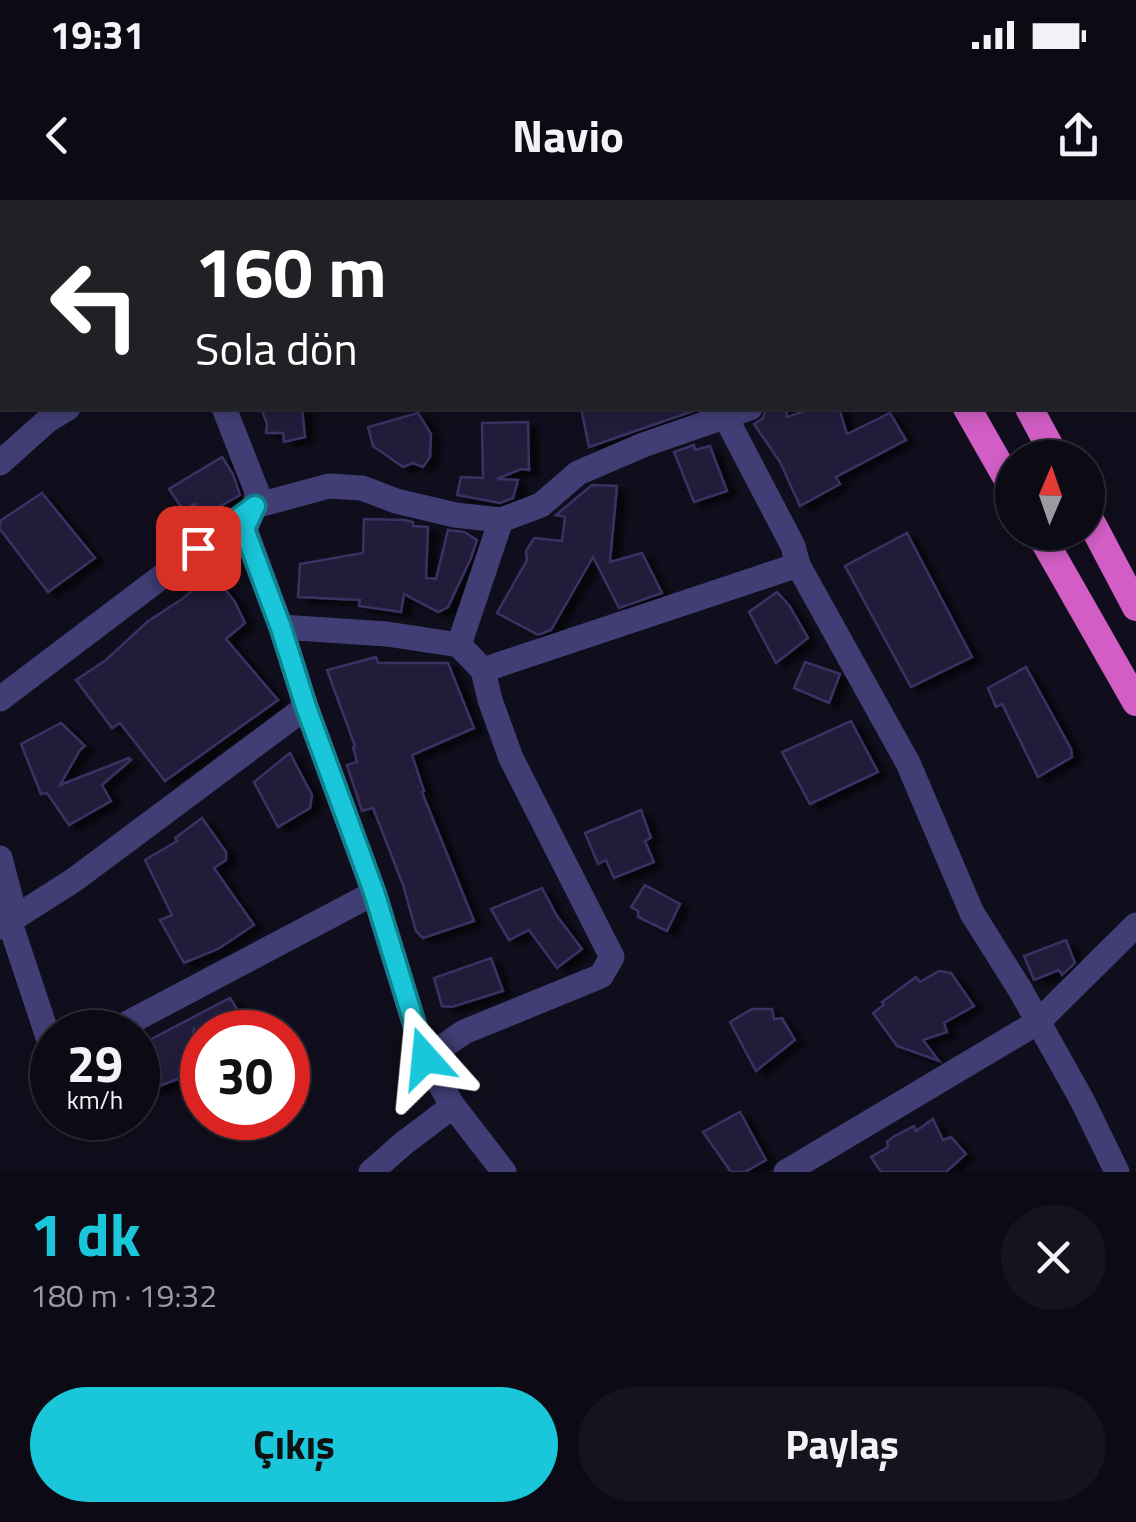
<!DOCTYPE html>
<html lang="tr">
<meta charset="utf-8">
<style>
body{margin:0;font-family:"Titillium Web",sans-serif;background:#15131e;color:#f1f3f6;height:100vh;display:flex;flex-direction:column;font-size:38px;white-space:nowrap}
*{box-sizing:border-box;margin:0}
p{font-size:32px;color:#9a9aa0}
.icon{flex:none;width:55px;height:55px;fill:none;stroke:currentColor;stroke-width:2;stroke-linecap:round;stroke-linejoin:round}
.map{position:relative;height:972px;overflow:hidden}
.panel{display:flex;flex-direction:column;background:#0c0a15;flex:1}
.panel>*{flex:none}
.guide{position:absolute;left:0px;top:0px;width:1138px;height:210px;box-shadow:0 5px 15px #0003,0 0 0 2px #2c2b34;background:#202124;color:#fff;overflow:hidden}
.needle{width:65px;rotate:2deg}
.fabs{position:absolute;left:995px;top:240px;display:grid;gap:20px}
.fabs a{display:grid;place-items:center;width:110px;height:110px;border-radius:50%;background:#0c0a15;box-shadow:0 5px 15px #0003,0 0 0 2px #2c2b34;font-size:50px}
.speed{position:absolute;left:30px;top:810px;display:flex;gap:20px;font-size:50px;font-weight:700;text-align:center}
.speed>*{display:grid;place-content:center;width:130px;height:130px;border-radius:50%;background:#0c0a15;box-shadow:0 5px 15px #0003,0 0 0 2px #2c2b34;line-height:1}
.speed small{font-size:25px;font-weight:400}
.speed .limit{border:15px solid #d22;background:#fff;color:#111}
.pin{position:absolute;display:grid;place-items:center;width:85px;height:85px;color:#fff;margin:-42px;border-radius:20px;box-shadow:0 5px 15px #0006}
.me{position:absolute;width:110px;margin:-55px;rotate:342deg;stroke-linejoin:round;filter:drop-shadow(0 0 8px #0008)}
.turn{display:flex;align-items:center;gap:35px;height:210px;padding:0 30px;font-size:45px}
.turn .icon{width:130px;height:130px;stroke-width:2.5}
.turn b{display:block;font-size:70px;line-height:85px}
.round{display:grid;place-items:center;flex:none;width:105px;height:105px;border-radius:52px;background:#15131e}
.overview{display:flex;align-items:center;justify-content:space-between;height:170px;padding:0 30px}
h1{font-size:60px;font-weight:700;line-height:75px;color:#1ac6da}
.cta{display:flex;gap:20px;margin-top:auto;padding:20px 30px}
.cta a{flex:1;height:115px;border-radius:60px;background:#1ac6da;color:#111;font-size:40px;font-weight:700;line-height:115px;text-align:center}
.cta a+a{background:#15131e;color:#f1f3f6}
.status{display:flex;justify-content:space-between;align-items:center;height:70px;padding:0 50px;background:#0c0a15;direction:ltr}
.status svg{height:28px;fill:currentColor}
header{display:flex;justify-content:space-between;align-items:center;height:130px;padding:0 30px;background:#0c0a15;font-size:45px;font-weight:700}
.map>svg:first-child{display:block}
.building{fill:#231c3b;stroke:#3b3164;stroke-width:2.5;filter:url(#shadow)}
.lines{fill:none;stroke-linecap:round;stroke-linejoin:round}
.minor{stroke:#413e76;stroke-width:25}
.trunk{stroke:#d25ec5;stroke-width:28}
.route-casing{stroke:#11818e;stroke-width:25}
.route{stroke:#1ac6da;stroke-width:18}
</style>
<div class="status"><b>19:31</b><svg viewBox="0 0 49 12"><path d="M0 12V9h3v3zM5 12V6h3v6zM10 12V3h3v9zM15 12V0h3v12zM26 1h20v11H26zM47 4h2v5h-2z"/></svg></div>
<header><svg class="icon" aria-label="back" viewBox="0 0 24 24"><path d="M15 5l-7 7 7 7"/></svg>Navio<svg class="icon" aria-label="share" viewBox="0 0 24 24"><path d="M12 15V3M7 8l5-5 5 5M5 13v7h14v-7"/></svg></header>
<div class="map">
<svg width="1136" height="972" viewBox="0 0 1136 972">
<defs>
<filter id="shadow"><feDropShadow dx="9" dy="5" stdDeviation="2.5" flood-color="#0009"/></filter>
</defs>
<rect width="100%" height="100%" fill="#100e1c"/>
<g class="building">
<polygon points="261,208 302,208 305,237 284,242 283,233 266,233 267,224"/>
<polygon points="581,208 702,208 589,247"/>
<polygon points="766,208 786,208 787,217 814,208 839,208 847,234 890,213 906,240 836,277 840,284 800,306 780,262 754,224 763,218"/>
<polygon points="418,213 431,234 430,257 423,267 413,263 403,267 373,246 368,227"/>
<polygon points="528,222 529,270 521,269 497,279 518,280 513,298 500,303 457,295 461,277 483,278 482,223"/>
<polygon points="694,245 695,250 710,246 727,291 694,302 674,252"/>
<polygon points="222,257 233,274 240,295 201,317 195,304 183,310 169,289"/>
<polygon points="592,285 617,286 610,362 642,353 662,393 619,408 593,357 551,430 538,435 497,413 527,360 526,351 534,338 562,341 565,317 556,315"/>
<polygon points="42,293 95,358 48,392 0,329 0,321"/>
<polygon points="364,319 404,320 413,322 413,326 428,327 426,378 436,379 448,330 464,332 477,340 471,358 448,407 438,412 404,394 401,412 359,406 360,400 298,397 300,364 363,353"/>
<polygon points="907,333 972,457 911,487 845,366"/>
<polygon points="213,374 235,402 245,423 226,439 278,500 165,581 120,523 112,528 76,480 106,460 147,422 182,399"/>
<polygon points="777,392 789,405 808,438 776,463 749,412"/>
<polygon points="376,457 378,463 448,463 474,528 412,555 424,591 422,592 474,721 423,738 416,731 403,685 373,608 362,611 347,565 357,562 353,547 355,546 327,470"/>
<polygon points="805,462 840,474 829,503 794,488"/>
<polygon points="1026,467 1071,549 1072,557 1038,577 1002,504 996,507 988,488"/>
<polygon points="851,521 878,572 810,604 782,552"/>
<polygon points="61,523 85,546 80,550 60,585 129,558 131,560 102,585 111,601 69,625 47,593 41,594 21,544"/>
<polygon points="290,553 312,595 310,608 278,627 254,582"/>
<polygon points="641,610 651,638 645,641 654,662 614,678 606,660 598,664 585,633"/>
<polygon points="202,618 226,652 226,660 214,668 254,725 218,749 184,763 160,720 172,715 145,660 177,641 175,638"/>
<polygon points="645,685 680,704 667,731 638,717 638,711 631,707"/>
<polygon points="542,688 557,716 582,749 557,768 529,730 509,740 491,709"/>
<polygon points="1066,740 1075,763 1062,775 1059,770 1034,780 1024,756"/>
<polygon points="491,758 503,791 452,807 442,806 434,778"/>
<polygon points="939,771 951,773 974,806 944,823 947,832 923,840 939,861 897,846 873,813 884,805 882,802 916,777 920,782"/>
<polygon points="230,798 252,832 196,832 194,829 186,876 138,894 138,846"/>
<polygon points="752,809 772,809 774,819 782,818 795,840 756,871 730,822"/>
<polygon points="740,912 766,960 745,972 731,972 703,932"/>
<polygon points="933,919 943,940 951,937 966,954 946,972 881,972 871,957 888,947 887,942 893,937 914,926 916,931"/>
</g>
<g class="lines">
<g class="minor">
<polyline points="158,0 159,2"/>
<polyline points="0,98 2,105"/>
<polyline points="224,208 257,292 255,306 245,329 281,427 306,507 374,693 425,859 453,906 504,972"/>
<polyline points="725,216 793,346 798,365 908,563 972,713 1021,791 1082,900 1117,972"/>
<polyline points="0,263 48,220 68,208"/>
<polyline points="281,427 387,434 459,445 483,470 490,500 511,558 612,757 601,776 464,832 425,859"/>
<polyline points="459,445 501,320 541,305 578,273 643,245 750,208"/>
<polyline points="483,470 798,365"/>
<polyline points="0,499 255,306 329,286 362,288 396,301 455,315 501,320"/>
<polyline points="0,658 12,704 10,723 50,843 52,844"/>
<polyline points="0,727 74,680 306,507"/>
<polyline points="111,832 374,693"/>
<polyline points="371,972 404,943 453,906"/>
<polyline points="786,972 1038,822 1136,725"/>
</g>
<g class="trunk">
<polyline points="858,0 860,2"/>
<polyline points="918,0 919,2"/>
<polyline points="967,208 1012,287"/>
<polyline points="1029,208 1056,258"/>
<polyline points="1088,316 1136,407"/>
<polyline points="1039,332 1136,502"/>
</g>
</g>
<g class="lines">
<defs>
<polyline id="route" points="198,348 255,306 244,329 281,428 306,507 374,692 425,858"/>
</defs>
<use href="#route" class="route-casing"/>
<use href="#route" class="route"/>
</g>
</svg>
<div class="fabs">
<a><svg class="needle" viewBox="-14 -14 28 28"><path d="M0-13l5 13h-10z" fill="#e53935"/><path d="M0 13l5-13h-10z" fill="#9a9aa0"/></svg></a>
</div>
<div class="speed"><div>29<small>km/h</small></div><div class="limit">30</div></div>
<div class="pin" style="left:198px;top:348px;background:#d93025"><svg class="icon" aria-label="arrive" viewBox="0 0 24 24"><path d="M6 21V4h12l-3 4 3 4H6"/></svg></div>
<svg class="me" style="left:425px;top:858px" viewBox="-20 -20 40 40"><path d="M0-17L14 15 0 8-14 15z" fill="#1ac6da" stroke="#fff" stroke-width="4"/></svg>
<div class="guide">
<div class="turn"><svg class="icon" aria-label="left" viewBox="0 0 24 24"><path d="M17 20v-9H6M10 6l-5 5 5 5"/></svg><div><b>160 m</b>Sola dön</div></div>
</div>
</div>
<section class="panel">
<div class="overview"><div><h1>1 dk</h1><p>180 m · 19:32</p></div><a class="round"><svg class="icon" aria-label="close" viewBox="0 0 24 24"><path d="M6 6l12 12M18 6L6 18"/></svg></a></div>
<div class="cta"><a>Çıkış</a><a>Paylaş</a></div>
</section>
